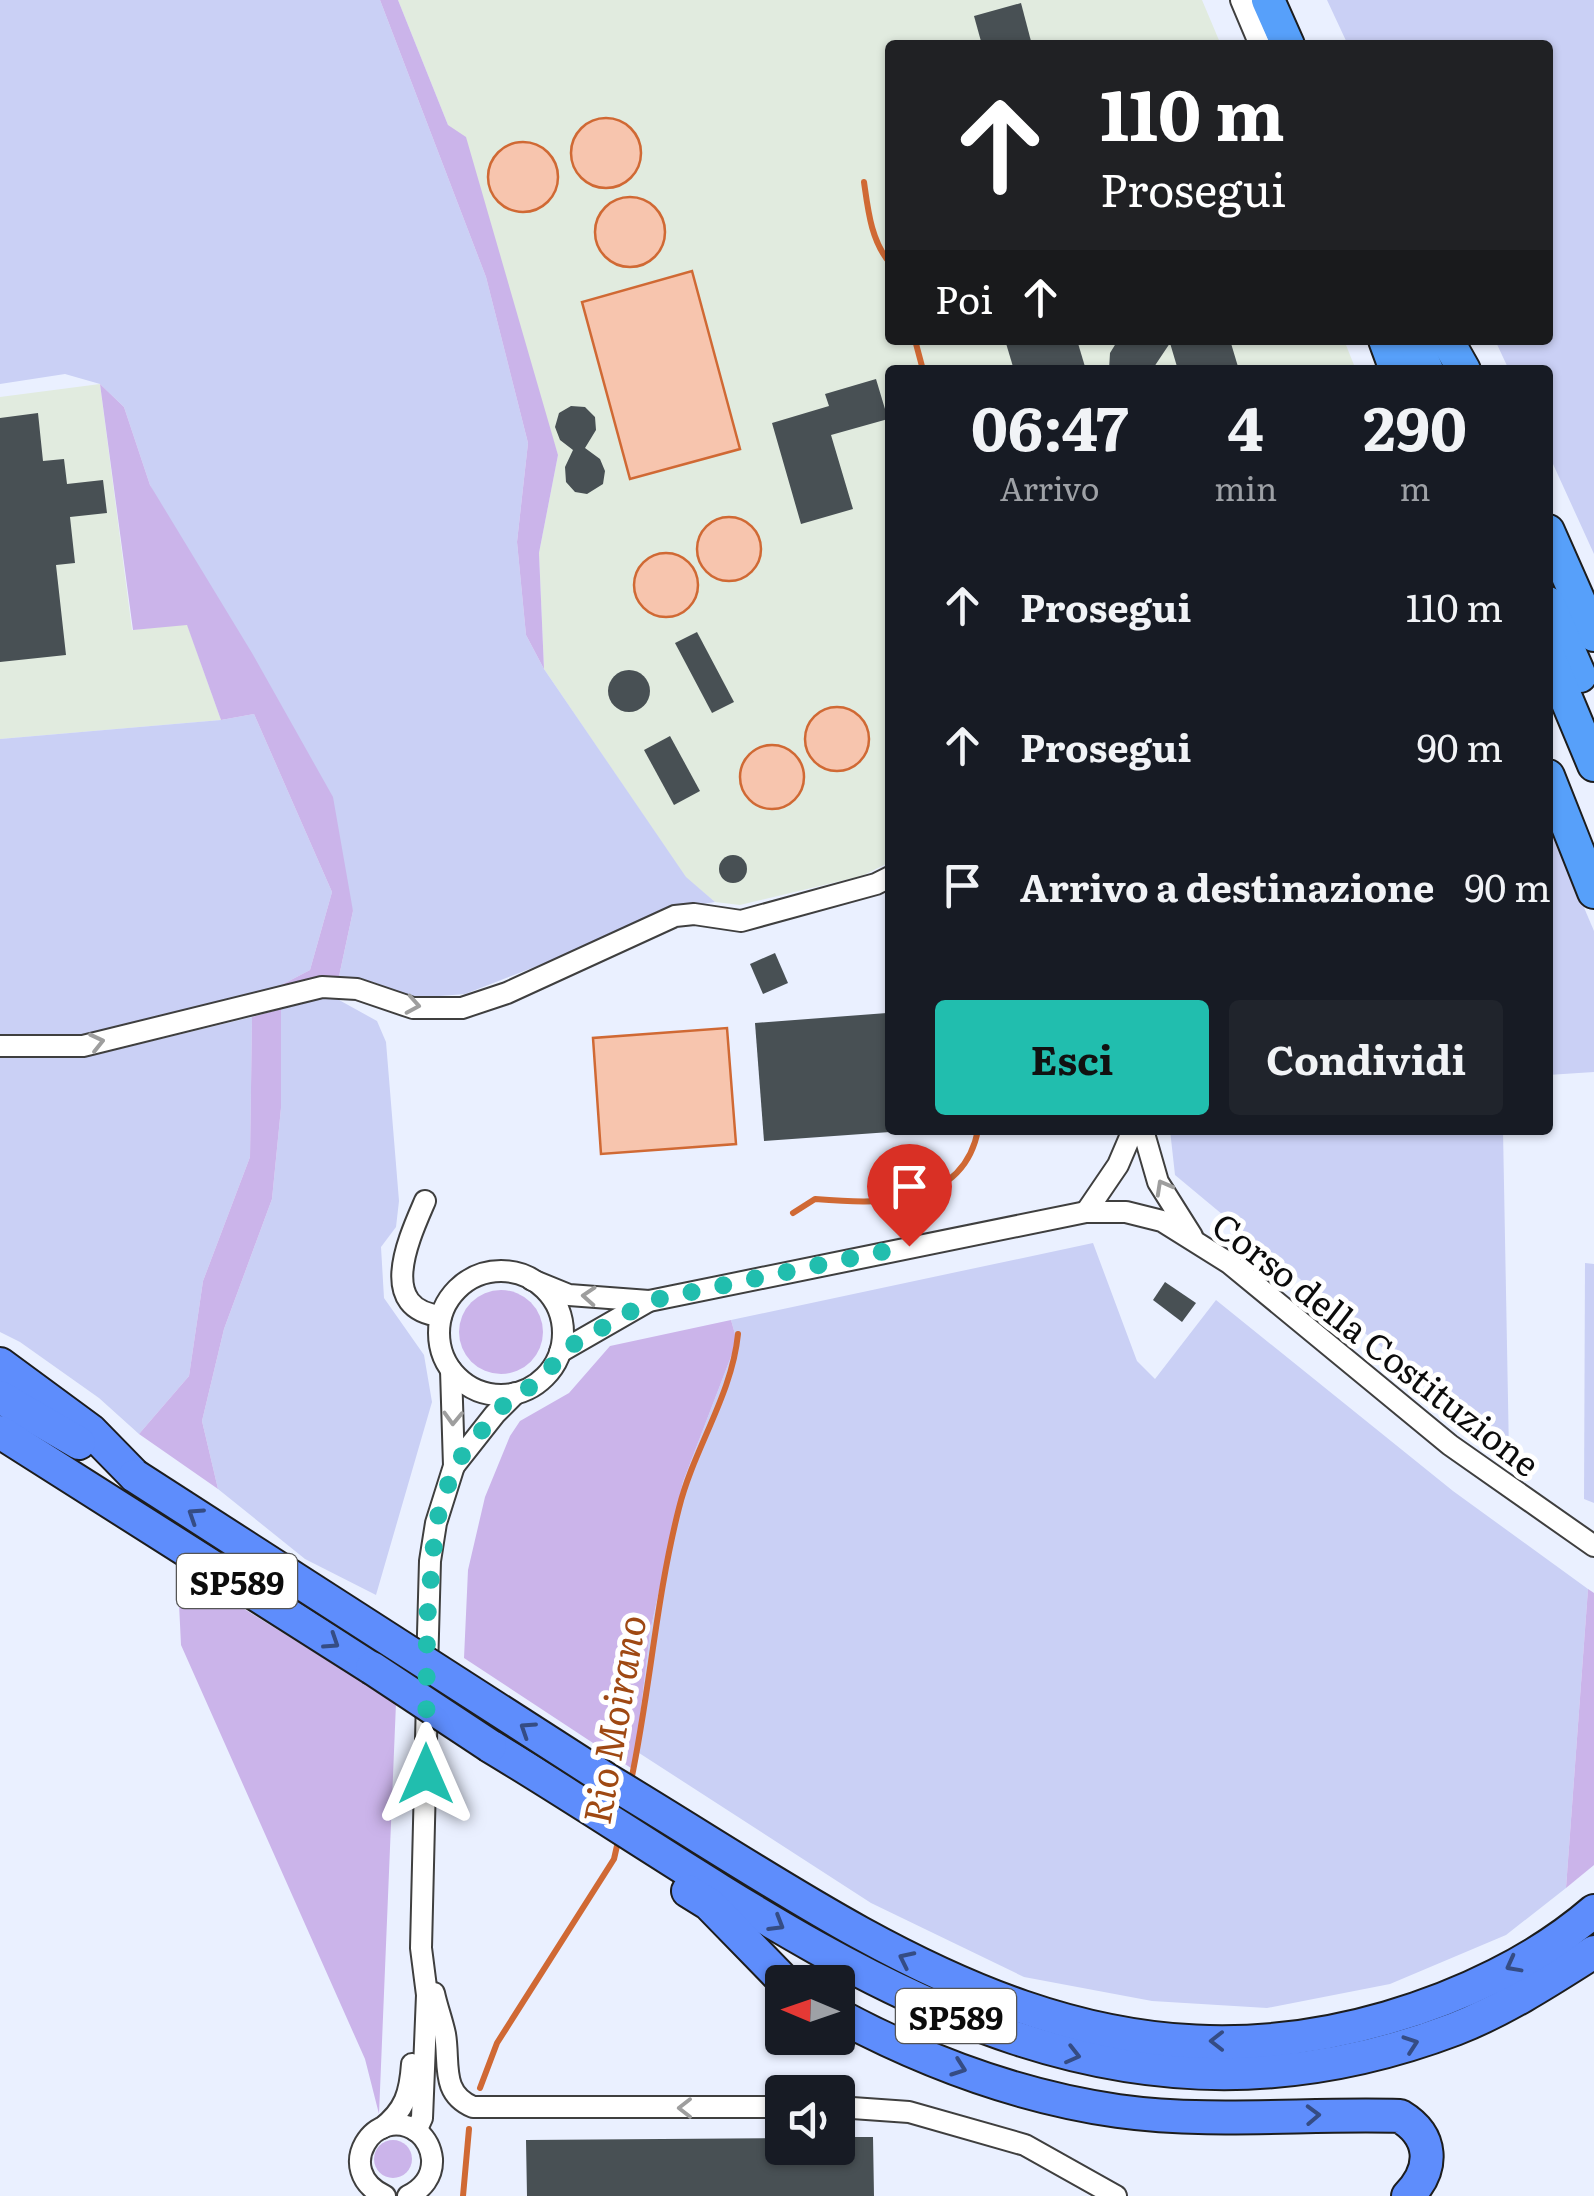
<!DOCTYPE html>
<html lang="it">
<style>
body{margin:0;font-family:Literata,serif;background:#20242c;color:#f1f3f6;height:100vh;display:flex;flex-direction:column;font-size:38px;white-space:nowrap}
*{box-sizing:border-box;margin:0}
p{font-size:32px;color:#9ea1a6}
.icon{flex:none;width:55px;height:55px;fill:none;stroke:currentColor;stroke-width:2;stroke-linecap:round;stroke-linejoin:round}
.map{position:relative;flex:1;overflow:hidden}
.panel{position:absolute;left:885px;top:365px;width:668px;height:770px;display:flex;flex-direction:column;background:#171b24;border-radius:10px;box-shadow:0 2px 8px #0004}
.panel>*{flex:none}
.hud{position:absolute;left:885px;top:40px;width:668px;height:305px;border-radius:10px;box-shadow:0 2px 8px #0004;background:#202124;color:#fff;overflow:hidden}
.needle{width:65px;rotate:272deg}
.tools{position:absolute;left:765px;top:1965px;display:grid;gap:20px}
.tools a{display:grid;place-items:center;width:90px;height:90px;border-radius:10px;background:#171b24;box-shadow:0 2px 8px #0004;font-size:50px}
.pin{position:absolute;display:grid;place-items:center;width:85px;height:85px;color:#fff;margin:-102px -42px;border-radius:50% 50% 50% 0;rotate:-45deg;box-shadow:0 0 10px #0007}
.pin .icon{rotate:45deg}
.me{position:absolute;width:110px;margin:-55px;rotate:0deg;stroke-linejoin:round;filter:drop-shadow(0 0 8px #0008)}
.turn{display:flex;align-items:center;gap:35px;height:210px;padding:0 50px;font-size:45px}
.turn .icon{width:130px;height:130px;stroke-width:2.5}
.turn b{display:block;font-size:70px;line-height:85px}
.then{display:flex;align-items:center;height:95px;padding:0 50px;background:#0003;gap:20px;font-size:38px}
.eta{display:flex;justify-content:space-evenly;align-items:center;height:170px;text-align:center}
.eta b{font-size:60px;font-weight:700;line-height:70px}
.primary-button{display:flex;gap:20px;margin-top:auto;padding:20px 50px}
.primary-button a{flex:1;height:115px;border-radius:10px;background:#21beae;color:#111;font-size:40px;font-weight:700;line-height:115px;text-align:center}
.primary-button a+a{background:#20242c;color:#f1f3f6}
ul{padding:0;list-style:none}
li{display:flex;align-items:center;gap:30px;height:140px;padding:0 50px}
li div{flex:1}
li b{display:block;font-size:38px}
li em{font-style:normal}
.map>svg:first-child{display:block}
.industrial{fill:#e1ebdf}
.farmland{fill:#cad0f5}
.green{fill:#cbb4ea}
.water{fill:#f7c5ae;stroke:#d06934;stroke-width:2.5}
.lines{fill:none;stroke-linecap:round;stroke-linejoin:round}
.stream{stroke:#d06934;stroke-width:6}
.building{fill:#485054}
.minor-casing{stroke:#3f3f3f;stroke-width:24}
.primary-casing{stroke:#1d1d1d;stroke-width:36}
.trunk-casing{stroke:#1d1d1d;stroke-width:36}
.minor{stroke:#fff;stroke-width:20}
.primary{stroke:#5e8dfc;stroke-width:32}
.trunk{stroke:#57a0fa;stroke-width:32}
.primary-bridge-casing{stroke:#1d1d1d;stroke-width:36;stroke-linecap:butt}
.primary-bridge{stroke:#5e8dfc;stroke-width:32}
.oneway{stroke:#9e9e9e}
.oneway2{stroke:#354c84}
.route{stroke:#21beae;stroke-width:18;stroke-dasharray:0 32.4}
.labels{text-anchor:middle;dominant-baseline:central;stroke-width:10;stroke-linejoin:round;paint-order:stroke}
.shield{fill:#fff;stroke:#555;stroke-width:2.5}
.shield-label{font-size:32px;font-weight:bold;fill:#0c0c0c}
.street-label{font-size:35px;fill:#0c0c0c;stroke:#fff}
.water-label{font-size:38px;font-style:italic;fill:#9f4913;stroke:#fff}
</style>
<div class="map">
<svg width="1594" height="2196" viewBox="0 0 1594 2196">
<rect width="100%" height="100%" fill="#eaf0ff"/>
<g class="industrial">
<polygon points="398,0 1202,0 1221,45 890,45 890,340 1344,340 1356,370 890,370 890,862 862,876 740,905 715,902 686,878 544,669 539,553 558,455 448,125"/>
<polygon points="100,384 132,630 187,624 221,720 0,739 0,397"/>
</g>
<g class="farmland">
<polygon points="0,0 380,0 486,277 528,443 517,542 526,635 544,669 686,877 715,902 661,911 594,944 465,994 415,998 373,982 338,981 353,911 150,485 124,407 100,384 65,374 0,384"/>
<polygon points="1327,0 1594,0 1594,554 1548,453 1548,370 1509,370 1495,340 1548,340 1548,45 1348,45"/>
<polygon points="254,714 332,892 310,970 266,993 65,1042 0,1038 0,739 221,720"/>
<polygon points="1548,823 1594,931 1594,1072 1548,1075"/>
<polygon points="330,995 377,1021 386,1042 399,1201 396,1227 381,1247 384,1298 424,1355 432,1402 376,1595 305,1559 218,1489 202,1421 224,1329 272,1199 281,1108 281,1009"/>
<polygon points="252,1017 250,1157 203,1281 189,1376 139,1434 99,1398 20,1342 0,1332 0,1055 86,1057"/>
<polygon points="1170,1130 1503,1130 1509,1453 1175,1175"/>
<polygon points="1093,1243 1137,1361 1155,1379 1216,1300 1453,1491 1588,1589 1566,1888 1506,1935 1390,1984 1267,2008 1152,2001 1024,1977 871,1903 636,1751 650,1632 683,1482 737,1341 731,1320"/>
<polygon points="1585,1263 1594,1264 1594,1503 1584,1499"/>
</g>
<g class="green">
<polygon points="380,0 398,0 448,125 466,137 558,455 539,553 544,669 526,635 517,542 528,443 486,277"/>
<polygon points="100,384 124,407 150,485 252,653 333,797 353,911 338,981 266,993 310,970 332,892 254,714 221,720 187,625 133,630"/>
<polygon points="281,1009 281,1108 272,1199 224,1329 202,1421 218,1489 139,1434 189,1376 203,1281 250,1157 252,1017"/>
<circle cx="501" cy="1332" r="42"/>
<polygon points="731,1320 737,1341 683,1482 650,1632 636,1751 631,1768 464,1658 468,1570 485,1497 510,1436 520,1421 569,1393 610,1346"/>
<polygon points="178,1583 204,1584 396,1703 379,2114 365,2059 181,1645"/>
<polygon points="1588,1589 1594,1593 1594,1865 1566,1888"/>
<circle cx="393" cy="2159" r="19"/>
</g>
<g class="water">
<circle cx="606" cy="153" r="35"/>
<circle cx="523" cy="177" r="35"/>
<circle cx="630" cy="232" r="35"/>
<polygon points="692,271 740,449 630,479 582,302"/>
<circle cx="729" cy="549" r="32"/>
<circle cx="666" cy="585" r="32"/>
<circle cx="837" cy="739" r="32"/>
<circle cx="772" cy="777" r="32"/>
<polygon points="727,1028 736,1144 601,1154 593,1038"/>
</g>
<g class="lines">
<g class="stream">
<path d="M864,182C868,210 871,241 890,263"/>
<polyline points="915,340 923,370"/>
<path d="M793,1213L815,1199C876,1204 963,1209 978,1130"/>
<path d="M631,1781C650,1691 656,1598 679,1508C694,1448 732,1395 738,1334"/>
<polyline points="480,2088 497,2043 614,1859 619,1837"/>
<polyline points="463,2196 469,2129"/>
</g>
</g>
<g class="building">
<polygon points="1021,3 1032,45 982,45 974,16"/>
<polygon points="1005,340 1077,340 1086,370 1014,370"/>
<polygon points="1118,340 1230,340 1239,370 1178,370 1170,343 1152,370 1109,370 1110,353"/>
<polygon points="876,379 888,419 831,435 853,509 801,524 772,423 829,406 825,394"/>
<polygon points="571,406 585,407 595,417 596,430 585,448 600,459 605,471 603,484 587,494 575,492 566,482 565,467 573,450 560,440 555,427 559,413"/>
<polygon points="38,413 43,461 64,459 67,484 103,480 107,513 70,517 75,563 56,565 66,655 0,662 0,418"/>
<polygon points="697,632 734,702 712,713 675,643"/>
<circle cx="629" cy="691" r="21"/>
<polygon points="670,736 700,791 674,805 644,750"/>
<circle cx="733" cy="869" r="14"/>
<polygon points="775,953 788,983 763,994 750,964"/>
<polygon points="887,1013 890,1132 764,1141 755,1023"/>
<polygon points="1165,1282 1196,1303 1182,1322 1153,1300"/>
<polygon points="838,2137 873,2137 874,2196 527,2196 526,2140 782,2138 782,2148 838,2148"/>
</g>
<g class="lines">
<defs>
<g id="minor">
<polyline points="1241,0 1260,45"/>
<polyline points="0,1046 83,1046 322,987 357,989 413,1008 462,1008 507,993 675,916 694,914 741,921 876,884 890,877"/>
<polyline points="1143,1130 1158,1182 1192,1236"/>
<path d="M425,1201C410,1236 375,1309 441,1316"/>
<polyline points="1086,1212 1118,1165 1133,1130"/>
<circle cx="501" cy="1333" r="62"/>
<polyline points="532,1280 569,1295 649,1301 1086,1212 1126,1212 1162,1221 1229,1263 1450,1445 1594,1546"/>
<polyline points="560,1352 647,1302"/>
<polyline points="454,1466 495,1414 516,1393"/>
<polyline points="427,1670 430,1561 436,1523 454,1466 451,1370"/>
<path d="M434,1993C437,2007 442,2020 445,2034C450,2063 440,2093 473,2107H782"/>
<polyline points="838,2107 909,2112 1025,2145 1116,2196"/>
<path d="M382,2128C405,2110 410,2093 412,2064"/>
<polyline points="416,2131 422,2118 427,1995 421,1948 427,1699"/>
<path d="M385,2196C331,2171 375,2102 418,2132C426,2139 431,2149 432,2159C433,2177 422,2189 408,2196"/>
</g>
<g id="primary">
<polyline points="0,1364 91,1431 135,1476"/>
<polyline points="0,1397 79,1443"/>
<polyline points="0,1432 372,1668"/>
<path d="M490,1746C798,1931 1073,2174 1455,2029C1504,2010 1550,1980 1594,1952"/>
<path d="M609,1781C856,1929 1078,2108 1387,2018C1460,1997 1536,1961 1594,1911"/>
<polyline points="688,1891 709,1904 785,1982"/>
<path d="M838,2015C924,2061 1021,2097 1118,2111C1211,2124 1307,2113 1400,2116C1433,2136 1435,2168 1408,2196"/>
</g>
<g id="trunk">
<polyline points="1268,0 1288,45"/>
<polyline points="1385,340 1396,370"/>
<polyline points="1414,340 1427,370"/>
<polyline points="1447,340 1464,370"/>
<polyline points="1548,531 1594,635"/>
<polyline points="1548,603 1580,676"/>
<polyline points="1548,655 1594,765"/>
<polyline points="1548,776 1594,892"/>
</g>
</defs>
<use href="#minor" class="minor-casing"/>
<use href="#primary" class="primary-casing"/>
<use href="#trunk" class="trunk-casing"/>
<use href="#minor" class="minor"/>
<use href="#primary" class="primary"/>
<use href="#trunk" class="trunk"/>
<defs>
<g id="primary-bridge">
<polyline points="135,1476 609,1781"/>
<polyline points="372,1668 490,1746"/>
</g>
</defs>
<use href="#primary-bridge" class="primary-bridge-casing"/>
<use href="#primary-bridge" class="primary-bridge"/>
</g>
<defs><path id="oneway-chevron" d="M-2-3.5L2.5 0L-2 3.5" fill="none" stroke-width="1.6" stroke-linecap="round" stroke-linejoin="round" transform="scale(2.5)"/></defs>
<g class="oneway">
<use href="#oneway-chevron" transform="translate(413 1005) rotate(10)"/>
<use href="#oneway-chevron" transform="translate(97 1042) rotate(-13)"/>
<use href="#oneway-chevron" transform="translate(1163 1187) rotate(-119)"/>
<use href="#oneway-chevron" transform="translate(589 1296) rotate(-176)"/>
<use href="#oneway-chevron" transform="translate(453 1418) rotate(92)"/>
<use href="#oneway-chevron" transform="translate(685 2108) rotate(180)"/>
</g>
<g class="oneway2">
<use href="#oneway-chevron" transform="translate(195 1515) rotate(-147)"/>
<use href="#oneway-chevron" transform="translate(332 1642) rotate(33)"/>
<use href="#oneway-chevron" transform="translate(527 1729) rotate(-147)"/>
<use href="#oneway-chevron" transform="translate(777 1924) rotate(31)"/>
<use href="#oneway-chevron" transform="translate(906 1959) rotate(-154)"/>
<use href="#oneway-chevron" transform="translate(1513 1965) rotate(152)"/>
<use href="#oneway-chevron" transform="translate(1217 2041) rotate(-180)"/>
<use href="#oneway-chevron" transform="translate(1411 2044) rotate(-19)"/>
<use href="#oneway-chevron" transform="translate(1073 2055) rotate(14)"/>
<use href="#oneway-chevron" transform="translate(959 2068) rotate(20)"/>
<use href="#oneway-chevron" transform="translate(1313 2115) rotate(-2)"/>
</g>
<g class="lines">
<polyline class="route" points="426,1774 427,1620 436,1523 454,1466 495,1414 516,1393 535,1385 550,1370 560,1352 649,1301 909,1246"/>
</g>
<g class="labels">
<g class="shield">
<rect x="177" y="1554" width="120" height="54" rx="8"/>
<rect x="896" y="1989" width="120" height="54" rx="8"/>
</g>
<g class="shield-label">
<text x="237" y="1581">SP589</text>
<text x="956" y="2016">SP589</text>
</g>
<g class="street-label">
<text transform="translate(1377 1343) rotate(38)">Corso della Costituzione</text>
</g>
<g class="water-label">
<text transform="translate(612 1719) rotate(-80)">Rio Moirano</text>
</g>
</g>
</svg>
<div class="tools">
<a><svg class="needle" viewBox="-14 -14 28 28"><path d="M0-13l5 13h-10z" fill="#e53935"/><path d="M0 13l5-13h-10z" fill="#9ea1a6"/></svg></a>
<a><svg class="icon" aria-label="sound" viewBox="0 0 24 24"><path d="M4 9h4l5-4v14l-5-4H4zM17 9q2 3 0 6"/></svg></a>
</div>
<div class="pin" style="left:909px;top:1246px;background:#d93025"><svg class="icon" aria-label="arrive" viewBox="0 0 24 24"><path d="M6 21V4h12l-3 4 3 4H6"/></svg></div>
<svg class="me" style="left:426px;top:1774px" viewBox="-20 -20 40 40"><path d="M0-17L14 15 0 8-14 15z" fill="#21beae" stroke="#fff" stroke-width="4"/></svg>
<div class="hud">
<div class="turn"><svg class="icon" aria-label="ahead" viewBox="0 0 24 24"><path d="M12 20V5M6 11l6-6 6 6"/></svg><div><b>110 m</b>Prosegui</div></div>
<div class="then">Poi<svg class="icon" aria-label="ahead" viewBox="0 0 24 24"><path d="M12 20V5M6 11l6-6 6 6"/></svg></div>
</div>
<section class="panel">
<div class="eta">
<div><b>06:47</b><p>Arrivo</p></div>
<div><b>4</b><p>min</p></div>
<div><b>290</b><p>m</p></div>
</div>
<ul>
<li><svg class="icon" aria-label="ahead" viewBox="0 0 24 24"><path d="M12 20V5M6 11l6-6 6 6"/></svg><div><b>Prosegui</b></div><em>110 m</em></li>
<li><svg class="icon" aria-label="ahead" viewBox="0 0 24 24"><path d="M12 20V5M6 11l6-6 6 6"/></svg><div><b>Prosegui</b></div><em>90 m</em></li>
<li><svg class="icon" aria-label="arrive" viewBox="0 0 24 24"><path d="M6 21V4h12l-3 4 3 4H6"/></svg><div><b>Arrivo a destinazione</b></div><em>90 m</em></li>
</ul>
<div class="primary-button"><a>Esci</a><a>Condividi</a></div>
</section>
</div>
